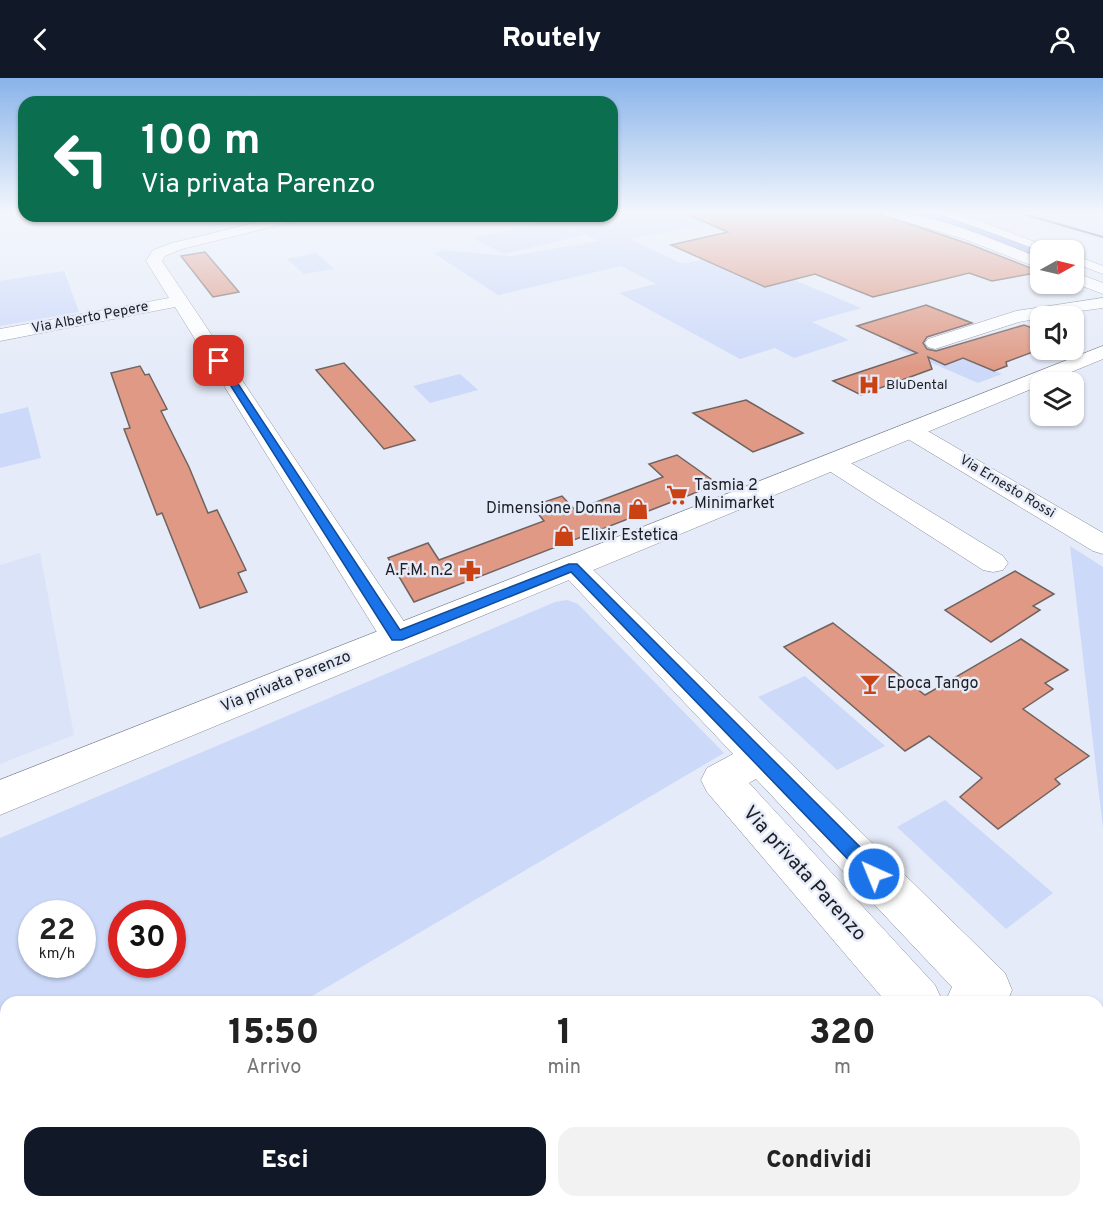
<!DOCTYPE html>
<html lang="it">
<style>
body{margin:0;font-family:Overpass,sans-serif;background:#f2f2f2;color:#222;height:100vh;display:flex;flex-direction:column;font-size:22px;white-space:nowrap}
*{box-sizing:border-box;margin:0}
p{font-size:20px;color:#767676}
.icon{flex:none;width:33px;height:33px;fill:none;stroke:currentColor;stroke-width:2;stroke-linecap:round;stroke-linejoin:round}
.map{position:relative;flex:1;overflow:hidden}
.sheet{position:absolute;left:0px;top:918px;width:1104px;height:212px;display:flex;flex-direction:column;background:#fff;border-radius:18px 18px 0 0;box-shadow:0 2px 4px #0004}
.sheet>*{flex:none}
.hud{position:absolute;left:18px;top:18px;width:600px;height:126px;border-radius:18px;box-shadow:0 2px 4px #0004;background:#0b6e4f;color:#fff;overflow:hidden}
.needle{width:39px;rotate:82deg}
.buttons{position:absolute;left:1030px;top:162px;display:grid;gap:12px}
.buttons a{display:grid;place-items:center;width:54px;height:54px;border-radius:12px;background:#fff;box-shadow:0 2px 4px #0004;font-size:30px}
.speed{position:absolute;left:18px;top:822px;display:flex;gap:12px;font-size:30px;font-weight:700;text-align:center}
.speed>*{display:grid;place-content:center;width:78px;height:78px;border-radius:50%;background:#fff;box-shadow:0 2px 4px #0004;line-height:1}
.speed small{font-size:15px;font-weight:400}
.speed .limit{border:9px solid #d22;background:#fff;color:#111}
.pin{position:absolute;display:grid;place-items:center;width:51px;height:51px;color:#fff;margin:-26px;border-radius:12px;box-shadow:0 3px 9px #0006}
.me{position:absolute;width:66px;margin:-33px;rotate:316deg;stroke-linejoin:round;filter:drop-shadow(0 0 4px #0008)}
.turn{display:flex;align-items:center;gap:21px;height:126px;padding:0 24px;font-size:27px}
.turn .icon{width:78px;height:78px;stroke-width:2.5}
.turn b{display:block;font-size:42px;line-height:51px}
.eta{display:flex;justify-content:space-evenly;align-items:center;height:102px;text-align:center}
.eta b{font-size:36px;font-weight:800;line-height:42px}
.button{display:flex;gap:12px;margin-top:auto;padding:12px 24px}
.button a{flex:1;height:69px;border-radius:18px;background:#111827;color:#fff;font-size:24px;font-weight:800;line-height:69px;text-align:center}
.button a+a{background:#f2f2f2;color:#222}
header{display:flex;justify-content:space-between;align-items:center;height:78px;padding:0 24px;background:#111827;color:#fff;font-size:27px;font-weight:800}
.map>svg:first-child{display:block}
.built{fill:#dae3f8}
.green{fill:#ccd9f9;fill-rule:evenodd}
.water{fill:#9ab1ed}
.building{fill:#df9985;stroke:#71635f;stroke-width:1.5}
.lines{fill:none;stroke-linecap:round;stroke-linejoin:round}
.pedestrian-casing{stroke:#878c99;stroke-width:1}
.minor-casing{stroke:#878c99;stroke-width:1}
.tertiary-casing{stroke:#878c99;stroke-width:1}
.pedestrian{fill:#fff;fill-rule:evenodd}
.minor{fill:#fff;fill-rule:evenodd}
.tertiary{fill:#fff;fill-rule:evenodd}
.rail{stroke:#4b4e55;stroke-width:2}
.route{fill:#1a73e8;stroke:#114b97;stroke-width:1.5}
.labels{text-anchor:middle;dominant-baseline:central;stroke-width:5;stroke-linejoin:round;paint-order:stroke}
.far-street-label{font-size:14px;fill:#1d1f24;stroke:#e5ebf8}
.far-poi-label{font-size:14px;fill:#1d1f24;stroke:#e5ebf8;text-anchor:start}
.poi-label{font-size:16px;fill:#1d1f24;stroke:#e5ebf8;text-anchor:start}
.street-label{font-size:16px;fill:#1d1f24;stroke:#e5ebf8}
.near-street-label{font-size:20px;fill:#1d1f24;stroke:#e5ebf8}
</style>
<header><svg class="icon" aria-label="back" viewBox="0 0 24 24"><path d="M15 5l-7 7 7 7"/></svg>Routely<svg class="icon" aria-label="person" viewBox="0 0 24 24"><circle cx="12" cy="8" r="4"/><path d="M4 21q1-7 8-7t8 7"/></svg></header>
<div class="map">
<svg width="1103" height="1129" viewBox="0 0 1103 1129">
<rect width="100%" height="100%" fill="#e5ebf8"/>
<g class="built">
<polygon points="1006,134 1082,134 1103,141 1103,163"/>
<polygon points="195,138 293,138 208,158"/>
<polygon points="40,475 74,657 0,686 0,487"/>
</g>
<g class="green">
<polygon points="612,134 678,134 707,146 629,161 683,186 730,175 861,230 812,244 849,262 794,280 775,270 740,281 619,215 656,206 621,188 498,217 435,176 442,172 511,178 599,163 542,138 612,138"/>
<polygon points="550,143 584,157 504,176 472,160"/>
<polygon points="316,175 334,191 304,196 287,181"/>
<polygon points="64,193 79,234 0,248 0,203"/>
<polygon points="921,261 1002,296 978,305 897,270"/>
<polygon points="460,296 478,312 430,325 413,308"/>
<polygon points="28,329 41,380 0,390 0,336"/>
<polygon points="1070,468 1103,489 1103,750"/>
<path d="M567,522L578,526L724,675L302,924H6V1124H265L267,1129H0V760L555,524ZM32,836H82V886H32ZM122,836H172V886H122Z"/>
<polygon points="805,598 885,668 837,692 758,619"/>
<polygon points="945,722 1053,815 1006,851 897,749"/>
</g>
<polygon class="water" points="902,134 932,134 972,146 1041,172 1041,182 966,154"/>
<g class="building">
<polygon points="681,134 874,134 969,166 1041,194 992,203 969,195 873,219 815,196 765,209 671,167 728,154"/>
<polygon points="205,174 239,214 213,219 181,178"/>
<polygon points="926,227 972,245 927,259 923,265 927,271 936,273 1024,247 1041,253 1041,271 1006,284 1007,288 994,293 963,280 945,287 928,279 932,291 861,317 833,303 917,275 857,248"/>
<polygon points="344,285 415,362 384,371 316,292"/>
<polygon points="140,288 145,297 149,296 167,331 161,333 189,389 208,435 217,432 246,492 238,495 247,514 200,530 162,435 157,437 124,351 130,350 111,295"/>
<polygon points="746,322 803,355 753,374 693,335"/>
<polygon points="677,377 718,406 414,524 388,480 428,465 439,482 544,443 532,428 562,418 575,432 663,399 649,386"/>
<polygon points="1015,493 1054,516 1033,528 1040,532 991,564 945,532"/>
<polygon points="833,545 925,617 1021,561 1068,592 1045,605 1053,611 1023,631 1089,678 1055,701 1060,706 998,751 960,719 982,700 929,658 905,673 784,569"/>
</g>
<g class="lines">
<defs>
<g id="pedestrian">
<polygon points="934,134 952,134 980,143 1056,172 1041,173"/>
<polygon points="1074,177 1103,188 1103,196 1074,185"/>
</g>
<g id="minor">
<polygon points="282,138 306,138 304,141 182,171 165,178 162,183 409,551 413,559 409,567 397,570 385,567 175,229 0,263 0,251 169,220 146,183 153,172 172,165"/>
<polygon points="1103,220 1103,230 1041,238 1041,240 1019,244 935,271 928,269 925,265 928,261 1016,233"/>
<polygon points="911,346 919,348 1103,455 1103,476 1093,473 903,358 899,353 903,348"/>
<polygon points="832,377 841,379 1003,478 1008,485 1003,492 993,494 983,492 823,389 820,384 823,379"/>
<polygon points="573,480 583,482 1005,895 1012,912 1007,924 945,924 952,909 756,701 749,705 935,907 943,924 886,924 707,714 701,702 707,690 733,676 563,496 558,489 563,482"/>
<polygon points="735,1124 796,1124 794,1129 733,1129"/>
</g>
<g id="tertiary">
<path d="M882,134C935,134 992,162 1041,180V191L967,162L884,137Z"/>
<polygon points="1074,194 1103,205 1103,216 1074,205"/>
<polygon points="1103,268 1103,281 1047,304 1041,304 1041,307 0,737 0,702"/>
</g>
</defs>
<use href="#pedestrian" class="pedestrian-casing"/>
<use href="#minor" class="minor-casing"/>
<use href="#tertiary" class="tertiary-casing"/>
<use href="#pedestrian" class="pedestrian"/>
<use href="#minor" class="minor"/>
<use href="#tertiary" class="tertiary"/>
<polyline class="rail" points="1017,134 1103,159"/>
</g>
<linearGradient id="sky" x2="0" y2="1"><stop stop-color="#89b3ea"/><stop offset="0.46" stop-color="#f3f6fc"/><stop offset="1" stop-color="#f3f6fc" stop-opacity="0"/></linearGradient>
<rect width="1103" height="292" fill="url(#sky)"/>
<polygon class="route" points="216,281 223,283 400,552 569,486 577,486 881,790 883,796 881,802 874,804 868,802 571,494 402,562 392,562 215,283"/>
<defs>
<symbol id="hospital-bare" viewBox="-9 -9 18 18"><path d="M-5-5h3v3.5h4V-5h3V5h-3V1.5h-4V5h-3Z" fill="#ca4214" stroke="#e5ebf8" stroke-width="2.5" paint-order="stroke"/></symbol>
<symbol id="supermarket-bare" viewBox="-9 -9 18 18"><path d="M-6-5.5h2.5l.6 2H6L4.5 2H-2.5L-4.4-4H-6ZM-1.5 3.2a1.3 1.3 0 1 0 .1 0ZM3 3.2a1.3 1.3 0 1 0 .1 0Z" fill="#ca4214" stroke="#e5ebf8" stroke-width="2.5" paint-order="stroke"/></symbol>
<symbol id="shop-bare" viewBox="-9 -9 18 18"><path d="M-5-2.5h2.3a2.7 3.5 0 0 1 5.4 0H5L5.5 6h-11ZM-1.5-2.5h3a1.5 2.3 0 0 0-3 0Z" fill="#ca4214" stroke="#e5ebf8" stroke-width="2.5" paint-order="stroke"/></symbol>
<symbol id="pharmacy-bare" viewBox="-9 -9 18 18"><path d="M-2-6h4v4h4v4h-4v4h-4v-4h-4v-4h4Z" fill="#ca4214" stroke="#e5ebf8" stroke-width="2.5" paint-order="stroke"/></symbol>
<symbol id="bar-bare" viewBox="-9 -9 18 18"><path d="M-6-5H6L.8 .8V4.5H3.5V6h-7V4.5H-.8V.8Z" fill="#ca4214" stroke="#e5ebf8" stroke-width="2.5" paint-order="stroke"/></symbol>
</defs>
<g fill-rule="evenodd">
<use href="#hospital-bare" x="854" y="292" width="30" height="30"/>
<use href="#supermarket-bare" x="662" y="402" width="30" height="30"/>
<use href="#shop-bare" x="623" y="416" width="30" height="30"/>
<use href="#shop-bare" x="549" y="443" width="30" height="30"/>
<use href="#pharmacy-bare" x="455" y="478" width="30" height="30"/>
<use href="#bar-bare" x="855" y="591" width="30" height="30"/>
</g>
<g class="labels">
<g class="far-street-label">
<text transform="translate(90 240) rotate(-11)">Via Alberto Pepere</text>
<text transform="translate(1007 409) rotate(31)">Via Ernesto Rossi</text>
</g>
<g class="far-poi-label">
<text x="886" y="307">BluDental</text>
</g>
<g class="poi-label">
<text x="694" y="408">Tasmia 2<tspan x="694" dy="18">Minimarket</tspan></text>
<text x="621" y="431" text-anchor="end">Dimensione Donna</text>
<text x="581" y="458">Elixir Estetica</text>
<text x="453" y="493" text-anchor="end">A.F.M. n.2</text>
<text x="887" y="606">Epoca Tango</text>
</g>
<g class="street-label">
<text transform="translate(286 604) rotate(-22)">Via privata Parenzo</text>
</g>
<g class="near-street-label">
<text transform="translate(804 796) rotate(48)">Via privata Parenzo</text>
</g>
</g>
</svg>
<div class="buttons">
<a><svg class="needle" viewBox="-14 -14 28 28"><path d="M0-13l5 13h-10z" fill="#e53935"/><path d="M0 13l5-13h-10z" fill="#767676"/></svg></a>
<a><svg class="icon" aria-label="sound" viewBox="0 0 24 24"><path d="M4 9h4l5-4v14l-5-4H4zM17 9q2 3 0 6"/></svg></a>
<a><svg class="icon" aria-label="layers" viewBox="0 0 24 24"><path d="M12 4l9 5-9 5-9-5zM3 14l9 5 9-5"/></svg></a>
</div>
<div class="speed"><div>22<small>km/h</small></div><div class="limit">30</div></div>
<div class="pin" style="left:219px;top:283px;background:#d93025"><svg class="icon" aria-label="arrive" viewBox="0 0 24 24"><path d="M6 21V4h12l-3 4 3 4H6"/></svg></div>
<svg class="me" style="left:874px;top:796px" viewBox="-20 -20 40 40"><circle r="17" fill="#1a73e8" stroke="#fff" stroke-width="3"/><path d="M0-11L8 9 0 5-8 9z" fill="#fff"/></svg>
<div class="hud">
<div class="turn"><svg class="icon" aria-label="left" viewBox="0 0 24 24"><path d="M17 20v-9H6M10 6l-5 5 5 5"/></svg><div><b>100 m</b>Via privata Parenzo</div></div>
</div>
<section class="sheet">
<div class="eta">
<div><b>15:50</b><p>Arrivo</p></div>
<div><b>1</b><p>min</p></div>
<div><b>320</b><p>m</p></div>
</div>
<div class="button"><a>Esci</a><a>Condividi</a></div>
</section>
</div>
